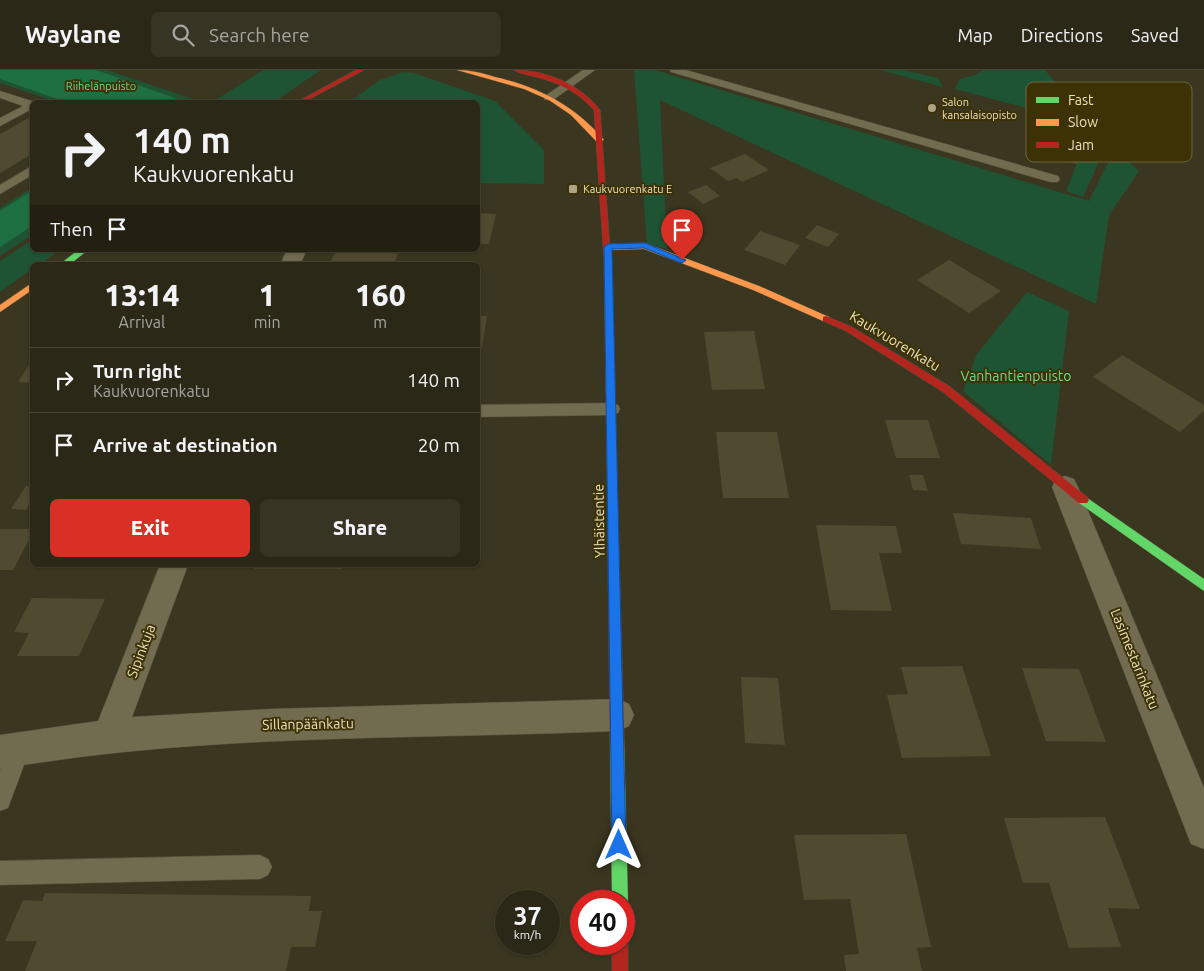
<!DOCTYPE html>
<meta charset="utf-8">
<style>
body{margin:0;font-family:Ubuntu,sans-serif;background:#383424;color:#f1f3f6;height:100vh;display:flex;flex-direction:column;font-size:19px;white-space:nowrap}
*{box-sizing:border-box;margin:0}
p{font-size:16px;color:#a6a6a1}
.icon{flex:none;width:28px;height:28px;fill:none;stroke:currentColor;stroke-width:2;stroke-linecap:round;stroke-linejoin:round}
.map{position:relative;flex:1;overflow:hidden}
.side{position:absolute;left:30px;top:192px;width:450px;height:305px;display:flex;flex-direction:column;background:#2c2817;border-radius:8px;box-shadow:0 1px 4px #0004,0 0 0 1px #484436}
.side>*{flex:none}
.banner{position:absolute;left:30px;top:30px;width:450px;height:152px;border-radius:8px;box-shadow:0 1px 4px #0004,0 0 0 1px #484436;background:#2c2817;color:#f1f3f6;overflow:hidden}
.speed{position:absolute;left:495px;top:820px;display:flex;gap:10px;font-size:25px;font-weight:700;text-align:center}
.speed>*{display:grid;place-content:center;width:65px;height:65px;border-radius:50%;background:#2c2817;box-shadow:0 1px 4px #0004,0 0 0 1px #484436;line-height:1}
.speed small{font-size:12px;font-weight:400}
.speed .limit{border:8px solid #d22;background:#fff;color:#111}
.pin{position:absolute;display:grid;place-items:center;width:42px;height:42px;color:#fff;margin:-51px -21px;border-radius:50% 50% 50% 0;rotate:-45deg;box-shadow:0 0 5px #0007}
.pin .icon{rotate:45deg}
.me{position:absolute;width:55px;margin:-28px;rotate:0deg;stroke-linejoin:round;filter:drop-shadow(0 0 4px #0008)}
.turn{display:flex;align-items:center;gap:18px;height:105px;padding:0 20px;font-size:22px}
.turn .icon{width:65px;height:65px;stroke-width:2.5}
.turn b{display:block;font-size:35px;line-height:42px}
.then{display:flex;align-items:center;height:48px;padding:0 20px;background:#0003;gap:10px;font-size:19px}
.eta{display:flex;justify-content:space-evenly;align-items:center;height:85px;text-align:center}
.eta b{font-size:30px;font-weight:800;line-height:35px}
.action{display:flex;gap:10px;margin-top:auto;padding:10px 20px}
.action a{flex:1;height:58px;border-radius:8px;background:#d93025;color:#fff;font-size:20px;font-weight:800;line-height:58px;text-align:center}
.action a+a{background:#383424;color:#f1f3f6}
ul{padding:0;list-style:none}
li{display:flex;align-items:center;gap:15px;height:65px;padding:0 20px;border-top:1px solid #484436}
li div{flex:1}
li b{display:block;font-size:19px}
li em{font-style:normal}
header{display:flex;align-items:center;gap:30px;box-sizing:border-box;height:70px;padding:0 25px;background:#2c2817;border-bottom:1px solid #484436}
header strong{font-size:24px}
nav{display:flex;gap:28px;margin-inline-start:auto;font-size:18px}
.search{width:350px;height:45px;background:#383424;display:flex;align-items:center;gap:12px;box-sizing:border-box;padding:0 18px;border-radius:8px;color:#a6a6a1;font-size:19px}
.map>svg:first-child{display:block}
.green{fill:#1e5433}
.forest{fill:#1e6f42}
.building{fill:#504a30}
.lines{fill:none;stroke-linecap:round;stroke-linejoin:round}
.lane-casing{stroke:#56513e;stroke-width:1}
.street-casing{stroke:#56513e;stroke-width:1}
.fast-casing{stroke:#56513e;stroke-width:1}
.slow-casing{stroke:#56513e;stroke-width:1}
.jam-casing{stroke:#56513e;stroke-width:1}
.lane{fill:#716b4f;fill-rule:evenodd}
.street{fill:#716b4f;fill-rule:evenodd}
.fast{fill:#63d668;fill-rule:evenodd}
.slow{fill:#ff974d;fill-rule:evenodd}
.jam{fill:#b3261e;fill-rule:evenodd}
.route{fill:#1a73e8;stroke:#114b97}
.poi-dot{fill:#ada585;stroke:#3d3206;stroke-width:2}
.labels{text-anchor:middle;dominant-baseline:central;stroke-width:4;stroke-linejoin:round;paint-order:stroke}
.far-park-label{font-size:11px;fill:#69dd97;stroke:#3d3206}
.far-poi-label{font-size:11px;fill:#ebe1bc;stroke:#3d3206;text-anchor:start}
.street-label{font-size:14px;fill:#ebe1bc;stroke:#3d3206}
.park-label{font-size:14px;fill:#69dd97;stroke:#3d3206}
.key{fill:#3d3206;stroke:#71673d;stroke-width:1}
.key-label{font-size:14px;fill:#ebe1bc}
</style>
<header>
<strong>Waylane</strong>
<div class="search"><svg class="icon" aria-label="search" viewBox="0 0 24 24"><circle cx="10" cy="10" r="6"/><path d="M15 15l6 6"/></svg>Search here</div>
<nav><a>Map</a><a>Directions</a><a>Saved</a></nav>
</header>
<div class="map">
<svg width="1204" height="901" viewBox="0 0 1204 901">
<rect width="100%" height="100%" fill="#3b361f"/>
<g class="green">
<polygon points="0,0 107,0 202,32 57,32 0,13"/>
<polygon points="263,0 321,0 274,32 214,31"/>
<polygon points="634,0 655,0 1089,131 1115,79 1139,101 1109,145 1096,234 660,30 667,179 647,174"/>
<polygon points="880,0 903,0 938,8 943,17"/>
<polygon points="982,0 1045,0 1106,76 1083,127 1066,121 1084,76 1041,65 1049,44 955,19 960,9 978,4"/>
<polygon points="403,2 414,3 495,31 544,80 544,114 478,113 478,32 349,32 380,10"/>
<polygon points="32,118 32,165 0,186 0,138"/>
<polygon points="32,170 32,180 60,180 39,195 32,195 32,199 0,222 0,191"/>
<polygon points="1027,222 1069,241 1051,395 963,321 977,284"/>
</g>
<g class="forest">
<polygon points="0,0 96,0 186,32 66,32 0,9"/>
<polygon points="32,121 32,156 0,177 0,141"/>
</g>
<g class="building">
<polygon points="32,46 32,84 0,103 0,64"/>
<polygon points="1048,68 1082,76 1077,94 1041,85"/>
<polygon points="745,84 769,100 742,112 737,108 728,111 710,98"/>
<polygon points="706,115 720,126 703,134 688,122"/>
<polygon points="478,143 496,144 489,174 478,174"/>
<polygon points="817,155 839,164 828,177 805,168"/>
<polygon points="760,161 800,175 785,195 744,180"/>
<polygon points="336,180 399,180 394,195 329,195"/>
<polygon points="949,190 1001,221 969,243 917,210"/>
<polygon points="138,193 201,193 200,195 137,195"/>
<polygon points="478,246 487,246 482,278 478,278"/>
<polygon points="754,261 765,319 712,320 704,262"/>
<polygon points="1122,285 1204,335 1204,341 1180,362 1093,307"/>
<polygon points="32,290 32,313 18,312"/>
<polygon points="885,350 928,350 940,388 896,388"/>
<polygon points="716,362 777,362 789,428 723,428"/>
<polygon points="909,405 923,405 928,421 913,420"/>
<polygon points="26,416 32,416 32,429 26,440 11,439"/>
<polygon points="953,443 1031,448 1041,479 961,474"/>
<polygon points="816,455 896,456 902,483 879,483 892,541 831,540"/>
<polygon points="0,459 32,459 32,464 13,500 0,500"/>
<polygon points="255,495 343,495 342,499 254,499"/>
<polygon points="32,528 105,529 79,586 17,586 29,563 14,562"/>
<polygon points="962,596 991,686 902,688 887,625 908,624 901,597"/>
<polygon points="1022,598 1079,599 1106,672 1046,671"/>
<polygon points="741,607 778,608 785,675 745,673"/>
<polygon points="1105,747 1140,839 1108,838 1121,877 1069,878 1049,813 1023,813 1004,748"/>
<polygon points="906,764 931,877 917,878 922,901 846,901 844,885 859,884 850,829 804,830 794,765"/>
<polygon points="45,823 311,826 309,841 322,841 315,877 291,877 286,901 25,901 37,871 5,871 23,830 42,831"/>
</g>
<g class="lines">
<defs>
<g id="lane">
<polygon points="583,0 595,0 553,30 545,30 544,28 545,26"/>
<polygon points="670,0 686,0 1058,106 1060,109 1058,112 1050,112 671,2"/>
<polygon points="0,21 35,32 32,32 32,39 0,56 0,48 23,36 0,28"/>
<polygon points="32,96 32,105 0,124 0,115"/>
<polygon points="612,333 618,335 620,339 618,343 612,345 478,347 478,335"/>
<polygon points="19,668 27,671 30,679 8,738 0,741 0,701 11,671"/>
<polygon points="260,785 268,789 272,797 268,805 260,809 0,815 0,791"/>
</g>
<g id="street">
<polygon points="287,180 303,180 305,184 300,195 280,195"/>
<polygon points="1065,406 1074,409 1078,417 1204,718 1204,779 1191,774 1052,417 1056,409"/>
<path d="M160,495H188L132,647L270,639L618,629L629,634L634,645L629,656L618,661C412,670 204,663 0,699V665L98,651Z"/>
</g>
<g id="fast">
<polygon points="78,180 88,180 69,195 59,195"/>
<polygon points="1083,425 1204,509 1204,521 1079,433 1077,430 1079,427"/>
<polygon points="617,662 622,664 624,669 628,831 624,837 624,831 612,831 610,669 612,664"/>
</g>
<g id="slow">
<path d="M457,0C470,0 482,3 495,7C538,17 574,35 604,70L597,72L571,45L549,30L524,19Z"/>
<polygon points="645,173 759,216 829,247 831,249 829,251 823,251 753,220 644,179 608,180 604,177 608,174"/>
<polygon points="608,188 612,191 617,398 612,402 607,398 604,191"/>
<polygon points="32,213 32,220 0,242 0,235"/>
</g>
<g id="jam">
<polygon points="356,0 364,0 304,32 297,32"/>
<path d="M514,0C546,0 580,14 600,40L611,193H605L604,191L594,40C578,22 559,13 536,7C529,5 520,4 514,0Z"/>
<polygon points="826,246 852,257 949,316 1087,427 1089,430 1087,433 1079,433 943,322 846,261 823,251 823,247"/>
<polygon points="612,394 617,398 624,669 622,674 617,676 612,674 610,669 607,398"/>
<polygon points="624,868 628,874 628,901 612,901 612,874 624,874"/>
</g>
</defs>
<use href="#lane" class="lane-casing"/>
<use href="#street" class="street-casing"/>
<use href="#fast" class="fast-casing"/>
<use href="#slow" class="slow-casing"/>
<use href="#jam" class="jam-casing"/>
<use href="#lane" class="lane"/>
<use href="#street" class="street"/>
<use href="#fast" class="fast"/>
<use href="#slow" class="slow"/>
<use href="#jam" class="jam"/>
</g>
<polygon class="route" points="645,173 686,190 682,193 679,192 644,178 612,179 626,775 624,780 619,783 614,780 612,775 604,177 608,174"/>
<g class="poi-dot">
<circle cx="932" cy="38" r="5"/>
<rect x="568" y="114" width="10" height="10" rx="2.5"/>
</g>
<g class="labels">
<g class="far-park-label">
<text x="101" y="16">Riihelänpuisto</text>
</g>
<g class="far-poi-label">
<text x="942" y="32">Salon<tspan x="942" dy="13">kansalaisopisto</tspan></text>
<text x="583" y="119">Kaukvuorenkatu E</text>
</g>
<g class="street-label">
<text transform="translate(895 271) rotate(31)">Kaukvuorenkatu</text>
<text transform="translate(599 451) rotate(-91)">Ylhäistentie</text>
<text transform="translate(141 581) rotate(-69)">Sipinkuja</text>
<text transform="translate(1135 589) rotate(68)">Lasimestarinkatu</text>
<text transform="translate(308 654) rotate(-1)">Sillanpäänkatu</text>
</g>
<g class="park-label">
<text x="1016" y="306">Vanhantienpuisto</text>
</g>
</g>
<rect x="1026" y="12" width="166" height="80" rx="8" class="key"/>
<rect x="1036" y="27" width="23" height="6" fill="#63d668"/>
<rect x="1036" y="49" width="23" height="7" fill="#ff974d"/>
<rect x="1036" y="72" width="23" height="6" fill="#b3261e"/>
<g class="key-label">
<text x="1068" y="35">Fast</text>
<text x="1068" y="57">Slow</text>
<text x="1068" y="80">Jam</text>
</g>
</svg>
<div class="speed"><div>37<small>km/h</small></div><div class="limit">40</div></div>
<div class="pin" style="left:682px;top:190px;background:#d93025"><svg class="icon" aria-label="arrive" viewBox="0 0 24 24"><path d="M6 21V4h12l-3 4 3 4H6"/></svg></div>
<svg class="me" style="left:619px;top:775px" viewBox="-20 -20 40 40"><path d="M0-17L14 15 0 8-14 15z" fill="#1a73e8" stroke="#fff" stroke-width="4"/></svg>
<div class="banner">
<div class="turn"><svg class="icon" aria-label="right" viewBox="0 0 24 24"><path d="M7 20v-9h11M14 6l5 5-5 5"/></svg><div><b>140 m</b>Kaukvuorenkatu</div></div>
<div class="then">Then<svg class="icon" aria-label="arrive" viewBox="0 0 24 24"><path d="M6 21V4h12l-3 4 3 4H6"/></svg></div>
</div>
<section class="side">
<div class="eta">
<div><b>13:14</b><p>Arrival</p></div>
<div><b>1</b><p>min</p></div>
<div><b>160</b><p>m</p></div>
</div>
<ul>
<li><svg class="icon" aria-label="right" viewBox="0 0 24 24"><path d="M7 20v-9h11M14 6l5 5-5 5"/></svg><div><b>Turn right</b><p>Kaukvuorenkatu</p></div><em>140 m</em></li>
<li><svg class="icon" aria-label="arrive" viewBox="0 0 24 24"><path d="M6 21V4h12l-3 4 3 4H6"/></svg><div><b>Arrive at destination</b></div><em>20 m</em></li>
</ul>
<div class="action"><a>Exit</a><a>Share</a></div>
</section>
</div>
